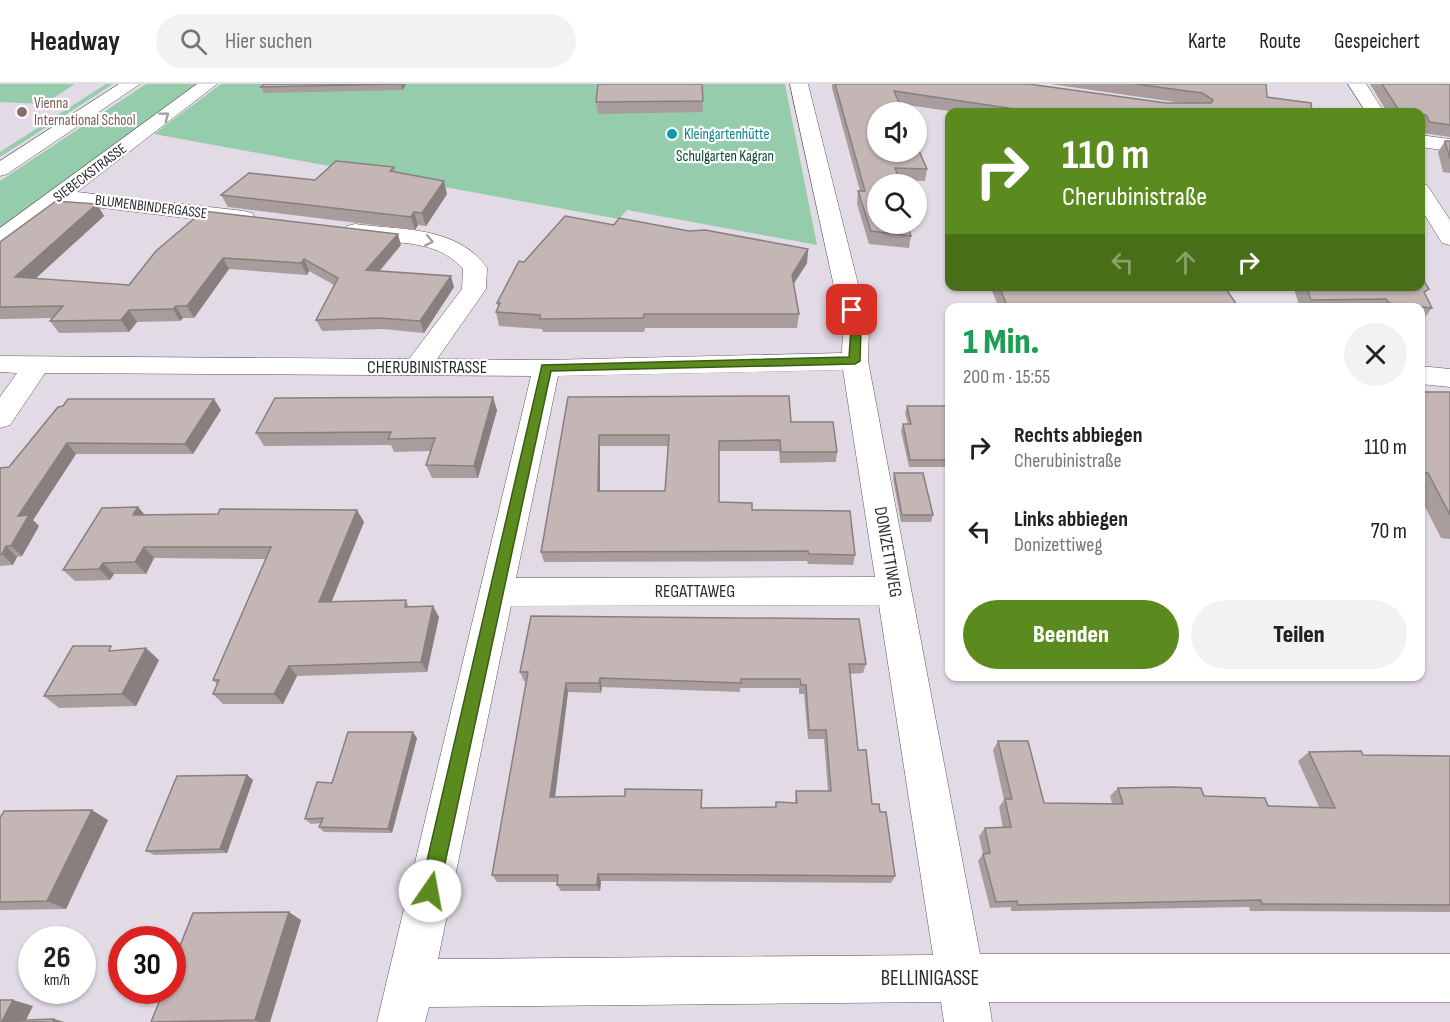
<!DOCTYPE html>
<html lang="de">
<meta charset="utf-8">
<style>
body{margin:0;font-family:"Sofia Sans Condensed",sans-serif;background:#f2f2f2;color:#222;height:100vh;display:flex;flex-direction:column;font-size:22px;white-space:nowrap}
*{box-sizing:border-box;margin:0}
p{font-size:20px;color:#767676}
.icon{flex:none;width:33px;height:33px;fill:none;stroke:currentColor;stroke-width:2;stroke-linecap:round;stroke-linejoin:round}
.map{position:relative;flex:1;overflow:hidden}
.drawer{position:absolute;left:945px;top:219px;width:480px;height:378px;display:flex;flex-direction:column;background:#fff;border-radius:12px;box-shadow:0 2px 4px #0004}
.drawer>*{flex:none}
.guide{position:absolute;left:945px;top:24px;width:480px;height:183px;border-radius:12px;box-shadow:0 2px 4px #0004;background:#5b8b1e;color:#fff;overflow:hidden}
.buttons{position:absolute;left:867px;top:18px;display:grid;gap:12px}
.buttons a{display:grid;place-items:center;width:60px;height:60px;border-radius:50%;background:#fff;box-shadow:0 2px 4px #0004;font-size:30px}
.speed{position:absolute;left:18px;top:842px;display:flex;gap:12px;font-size:30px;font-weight:700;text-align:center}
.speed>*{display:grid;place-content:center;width:78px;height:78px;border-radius:50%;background:#fff;box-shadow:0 2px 4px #0004;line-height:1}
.speed small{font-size:15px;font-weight:400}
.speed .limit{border:9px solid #d22;background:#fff;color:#111}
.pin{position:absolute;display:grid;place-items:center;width:51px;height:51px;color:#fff;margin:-26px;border-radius:12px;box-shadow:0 3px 9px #0006}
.me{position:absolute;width:66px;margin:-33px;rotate:12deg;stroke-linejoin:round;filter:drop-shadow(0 0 4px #0008)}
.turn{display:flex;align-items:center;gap:21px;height:126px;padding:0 18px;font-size:27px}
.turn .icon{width:78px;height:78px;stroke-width:2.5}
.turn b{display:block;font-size:42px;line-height:51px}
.lanes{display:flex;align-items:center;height:57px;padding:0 18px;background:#0003;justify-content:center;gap:30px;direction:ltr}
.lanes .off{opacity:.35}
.round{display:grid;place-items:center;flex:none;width:63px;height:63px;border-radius:32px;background:#f2f2f2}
.headline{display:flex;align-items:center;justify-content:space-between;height:102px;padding:0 18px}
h1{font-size:36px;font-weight:800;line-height:45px;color:#1e9e55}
.action{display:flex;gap:12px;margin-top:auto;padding:12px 18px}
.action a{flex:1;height:69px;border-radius:36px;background:#5b8b1e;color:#fff;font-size:24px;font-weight:800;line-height:69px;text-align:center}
.action a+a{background:#f2f2f2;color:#222}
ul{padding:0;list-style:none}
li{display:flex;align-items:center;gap:18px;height:84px;padding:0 18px}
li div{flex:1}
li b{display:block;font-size:22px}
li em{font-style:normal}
header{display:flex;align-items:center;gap:36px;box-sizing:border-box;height:84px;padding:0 30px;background:#fff;border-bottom:2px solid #e0e0e0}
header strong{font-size:28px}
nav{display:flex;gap:33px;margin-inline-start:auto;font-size:21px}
.search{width:420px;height:54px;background:#f2f2f2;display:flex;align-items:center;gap:15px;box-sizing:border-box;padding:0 21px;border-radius:33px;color:#767676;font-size:22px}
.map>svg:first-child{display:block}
.green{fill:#95ccab}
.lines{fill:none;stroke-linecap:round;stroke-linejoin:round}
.minor-casing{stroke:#5c565e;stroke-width:1}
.primary-casing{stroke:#5c565e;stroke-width:1}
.minor{fill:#fff;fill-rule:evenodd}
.primary{fill:#fff;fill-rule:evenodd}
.wall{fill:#a89d9c;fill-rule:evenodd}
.shaded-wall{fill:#887f7f}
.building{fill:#c3b6b5;stroke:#887f7f;stroke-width:1.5;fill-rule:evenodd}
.oneway{stroke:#a0a0a1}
.route{fill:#5b8b1e;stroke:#3b5a14;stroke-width:1.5}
.education-dot{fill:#8d6e63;stroke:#fff;stroke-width:2}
.culture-dot{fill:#0f9aa8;stroke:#fff;stroke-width:2}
.labels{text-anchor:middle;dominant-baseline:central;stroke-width:4.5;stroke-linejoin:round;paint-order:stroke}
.far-education-label{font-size:15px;fill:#785e54;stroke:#fff;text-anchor:start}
.far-culture-label{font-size:15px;fill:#0d838f;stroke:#fff;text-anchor:start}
.far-park-label{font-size:15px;fill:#07452a;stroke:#fff}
.far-street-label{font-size:15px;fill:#2d2b2f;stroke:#fff}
.street-label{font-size:18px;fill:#2d2b2f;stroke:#fff}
.near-street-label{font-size:21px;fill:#2d2b2f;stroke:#fff}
</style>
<header>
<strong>Headway</strong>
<div class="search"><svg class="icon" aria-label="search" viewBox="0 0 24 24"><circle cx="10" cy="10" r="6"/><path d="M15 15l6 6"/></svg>Hier suchen</div>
<nav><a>Karte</a><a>Route</a><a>Gespeichert</a></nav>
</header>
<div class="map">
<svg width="1450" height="938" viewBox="0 0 1450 938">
<rect width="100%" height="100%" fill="#e2dbe5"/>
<g class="green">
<polygon points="0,0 75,0 44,20 0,18"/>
<polygon points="106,0 113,0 0,73 0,68"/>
<polygon points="146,0 200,0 0,146 0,97"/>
<polygon points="221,0 785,0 817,161 627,126 619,135 154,50"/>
</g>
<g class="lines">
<defs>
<g id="minor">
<polygon points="197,0 217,0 77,108 244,127 252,129 255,134 252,139 244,141 62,119 8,160 0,162 0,144"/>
<path d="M790,0H808L869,244L868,277L980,870H1450V918H989L992,938H944L941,918L429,923L425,938H377L531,292L45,289L10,341L0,344V313L17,289L0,288V272L409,275L462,205L463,185C434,151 387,162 347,152L344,147L347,142L355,140C401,146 458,142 487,184L486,205L437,275L546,276L842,269L843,244ZM843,286L875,493L516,494L558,292ZM879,521L933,871L438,875L511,522Z"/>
<polygon points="1348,0 1366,0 1384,28 1366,28"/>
<polygon points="1420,51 1450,55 1450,67 1420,63"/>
<polygon points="1420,99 1427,101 1450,136 1450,161 1442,159 1420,123"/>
<polygon points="1420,282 1450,285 1450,303 1420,300"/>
</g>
<polygon id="primary" points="119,0 140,0 7,90 0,92 0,77"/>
</defs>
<use href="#minor" class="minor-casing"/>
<use href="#primary" class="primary-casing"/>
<use href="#minor" class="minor"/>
<use href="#primary" class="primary"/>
</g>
<g class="wall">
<polygon points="406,0 403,6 264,9 261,3"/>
<polygon points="702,0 703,28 598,30 596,18"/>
<polygon points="832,0 1029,0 1166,19 1182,19 1050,0 1266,0 1267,13 1312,28 956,28 900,20 927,85 925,97 900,96 878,100 911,152 909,164 869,160 857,120 858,107 860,107 832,4"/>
<polygon points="1370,0 1450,0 1450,53 1423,49 1420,45 1420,28 1387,28"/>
<polygon points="1445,57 1450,57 1450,89 1443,88 1438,68"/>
<polygon points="394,83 396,88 447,110 426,142 418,141 415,146 228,123 221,111"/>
<polygon points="97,120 104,132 35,195 129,201 156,167 401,161 380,187 454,203 424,249 383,245 322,247 316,236 334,201 309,187 307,191 229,185 194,234 183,234 180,237 137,238 129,248 59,249 50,237 53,234 0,235 0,158"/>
<polygon points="614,141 689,147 808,165 807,179 793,200 799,230 797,244 645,244 644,248 543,248 542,245 499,242 496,228 498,223 497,219 524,178"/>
<polygon points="993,202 1224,202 1239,224 999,224 992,207"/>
<polygon points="1293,202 1420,202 1432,224 1422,237 1420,237 1420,224 1300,224"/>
<polygon points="1420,308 1450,308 1450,455 1441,454 1420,413"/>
<path d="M568,313L837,368L836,378L780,379L779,367H719V418L752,426L855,471L853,481L808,480L807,477L544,478L541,468ZM600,362H668L665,407H600Z"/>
<polygon points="950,316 950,383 909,383 901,347 903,340 908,340 905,329 907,322 945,322"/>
<polygon points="58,323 221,326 193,370 76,370 33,436 39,442 22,472 17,473 13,481 0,482 0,384 9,383"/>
<polygon points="497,326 478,394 432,394 426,381 431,367 394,368 391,361 264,362 256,349"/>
<polygon points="894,389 933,431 931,438 901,438 893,395"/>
<polygon points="138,423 145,431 364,438 331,518 406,516 409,523 439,533 427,588 297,592 283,620 223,620 213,610 217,600 213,596 266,475 154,474 146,490 114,490 110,496 75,497 63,486"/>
<polygon points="116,566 159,576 136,622 59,624 44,612"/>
<path d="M866,580L863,589L849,590L858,666L872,720L895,792L891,799L601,797L600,807H561L557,801V798H497L492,791L527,598L524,597L520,588ZM602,603L740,608V604H799V610H804L808,655H824L828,707H796L795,719L776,718L775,723L702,724V706L625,712L555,713L568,608L601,609Z"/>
<polygon points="417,654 392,749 324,748 319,743 321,739 311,740 305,735 332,699"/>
<polygon points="998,657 1044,719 1112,719 1110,712 1118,704 1204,712 1268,722 1319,723 1298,677 1309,668 1363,671 1450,672 1450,828 1250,827 1249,823 1011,827 1011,823 990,824 978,777 983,770 979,752 985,744 1003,744 999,723 1004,716 993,666"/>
<polygon points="247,691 253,696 227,769 154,771 146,767"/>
<polygon points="0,734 108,736 66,825 0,826"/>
<polygon points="301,836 270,938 151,938"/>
</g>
<g class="shaded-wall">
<polygon points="401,0 406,0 403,6"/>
<polygon points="444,97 447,110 426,142 422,129"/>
<polygon points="97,120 104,132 24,205 15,193"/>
<polygon points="414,128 418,141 415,146 411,133"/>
<polygon points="398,150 401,161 370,197 366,186"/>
<polygon points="808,165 807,179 791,204 792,191"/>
<polygon points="223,174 229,185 194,234 187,222"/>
<polygon points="304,175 309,187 307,191 301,179"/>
<polygon points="451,192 454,203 424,249 420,237"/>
<polygon points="176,222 183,234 180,237 173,225"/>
<polygon points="129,226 137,238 129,248 121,236"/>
<polygon points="493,313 497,326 478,394 474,382"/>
<polygon points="214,315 221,326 193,370 185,360"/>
<polygon points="599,351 600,362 600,418 598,407"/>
<polygon points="67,359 76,370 33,436 39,442 22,472 11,462 18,432"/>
<polygon points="138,423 148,435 133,431"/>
<polygon points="357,426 364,438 327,529 319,518"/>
<polygon points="6,462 17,473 13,481 2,470"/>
<polygon points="144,463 154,474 146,490 135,478"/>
<polygon points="103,479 114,490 110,496 99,485"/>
<polygon points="433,522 439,533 427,588 421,578"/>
<polygon points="146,564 159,576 136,622 122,610"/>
<polygon points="289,582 297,592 283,620 274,610"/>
<polygon points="600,594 602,603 601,609 599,599"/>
<polygon points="566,599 568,608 554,721 550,713"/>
<polygon points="413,648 417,654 392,749 388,745"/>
<polygon points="247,691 253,696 227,769 220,765"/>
<polygon points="92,726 108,736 66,825 47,817"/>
<polygon points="598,790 601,797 600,807 597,801"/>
<polygon points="289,828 301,836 270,938 260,938 255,936"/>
<polygon points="13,916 33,922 25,938 2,937"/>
<polygon points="54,935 65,938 53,938"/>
</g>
<g class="building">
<polygon points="264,0 401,0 261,3"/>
<polygon points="598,0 702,0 703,17 596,18"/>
<polygon points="835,0 1029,0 1166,19 1211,19 1213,16 1202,9 1135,0 1266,0 1267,13 1311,19 1312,28 1034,28 894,7 903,28 878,28 878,68 916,68 916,60 927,85 895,84 901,100 878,100 878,140 907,140 911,152 871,147 858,107 865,107"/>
<polygon points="1382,0 1450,0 1450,41 1430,38 1426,31 1420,31 1420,28 1400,28"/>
<polygon points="1445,57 1450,57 1450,75"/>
<polygon points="336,77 394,83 390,87 444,97 422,129 414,128 411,133 221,111 249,89 315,96"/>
<polygon points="56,117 97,120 15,193 129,201 156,167 203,127 398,150 366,186 451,192 420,237 379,234 316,236 338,194 304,175 301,179 223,174 187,222 176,222 173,225 129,226 121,236 50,237 63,222 0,223 0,158"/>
<polygon points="565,132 614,141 619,134 689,147 705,146 808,165 792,191 799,230 644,230 643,234 540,235 540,231 496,228 500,219 497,219 519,177 524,178"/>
<polygon points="1420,191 1429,205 1424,208 1432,224 1389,219 1386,215 1311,216 1306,202 1420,202"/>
<polygon points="999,202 1224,202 1239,224 1008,224"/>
<polygon points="1420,308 1450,308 1450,431 1428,389 1420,389"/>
<path d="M789,312L791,338H833L837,368H781L780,356L719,357V418L752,419V426L850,427L855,471L809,470L808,467L541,468L568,313ZM599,351H669L665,407H598Z"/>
<polygon points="493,313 474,382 426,381 435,354 388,355 391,348 256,349 275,314"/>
<polygon points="68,315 214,315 185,360 67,359 18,432 29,431 11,462 6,462 2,470 0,471 0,384 9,383 58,323 63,322"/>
<polygon points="950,316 950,376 910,376 903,340 911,340 907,322 945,322"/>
<polygon points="894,389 923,389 933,431 902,431"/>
<polygon points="138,423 133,431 218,430 220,425 357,426 319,518 406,516 405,523 433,522 421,578 289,582 274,610 213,610 219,596 213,596 271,463 144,463 135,478 103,479 99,485 63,486 102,424"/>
<path d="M531,532L859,535L866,580H849L858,666H866L872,720H879L880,728H886L895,792L598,790L597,801H557L558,791H492L528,588H520ZM600,594L741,599V595H800L801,601H806L809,646H826L831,707H796L797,719L776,718V723L701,724L702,706L625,705V712L550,713L566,599H599Z"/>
<polygon points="73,562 111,562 109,567 146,564 122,610 44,612"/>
<polygon points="348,648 413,648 388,745 319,743 323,734 305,735 317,698 332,699"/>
<polygon points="998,657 1028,657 1044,719 1123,720 1118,704 1172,703 1201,704 1204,712 1265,714 1268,722 1335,724 1309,668 1361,667 1363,671 1450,672 1450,821 1262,820 1261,816 1018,821 1017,817 996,818 983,770 990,769 985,744 1011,743 1005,715 1012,715"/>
<polygon points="247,691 220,765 146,767 177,692"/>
<polygon points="92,726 47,817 0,818 0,734 4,727"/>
<polygon points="289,828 255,936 151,938 164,906 172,906 172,882 193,829"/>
<polygon points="0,916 13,916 2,937 54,935 53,938 0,938"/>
</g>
<defs><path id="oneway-chevron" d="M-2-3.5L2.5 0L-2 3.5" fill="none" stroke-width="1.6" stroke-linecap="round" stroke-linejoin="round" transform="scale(1.5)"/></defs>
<g class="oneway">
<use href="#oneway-chevron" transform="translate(165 32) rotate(-37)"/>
<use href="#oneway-chevron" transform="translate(429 157) rotate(11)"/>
</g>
<polygon class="route" points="848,224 857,226 861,244 860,277 855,280 551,287 439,807 436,813 430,816 423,813 420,807 542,281 849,273 851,244"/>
<circle class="education-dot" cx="22" cy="28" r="6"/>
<circle class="culture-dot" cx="672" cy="50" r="6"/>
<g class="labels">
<g class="far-education-label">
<text x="34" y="19">Vienna<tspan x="34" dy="17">International School</tspan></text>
</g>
<g class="far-culture-label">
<text x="684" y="50">Kleingartenhütte</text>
</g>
<g class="far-park-label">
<text x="725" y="72">Schulgarten Kagran</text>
</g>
<g class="far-street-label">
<text transform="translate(90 89) rotate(-37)">SIEBECKSTRASSE</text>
<text transform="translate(151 123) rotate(7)">BLUMENBINDERGASSE</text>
</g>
<g class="street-label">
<text x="427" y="283">CHERUBINISTRASSE</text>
<text transform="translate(888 468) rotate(80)">DONIZETTIWEG</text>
<text x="695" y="507">REGATTAWEG</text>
</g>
<g class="near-street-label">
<text x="930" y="894">BELLINIGASSE</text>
</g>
</g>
</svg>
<div class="buttons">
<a><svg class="icon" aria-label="sound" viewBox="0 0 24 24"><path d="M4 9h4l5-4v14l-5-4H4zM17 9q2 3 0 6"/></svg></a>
<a><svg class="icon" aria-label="search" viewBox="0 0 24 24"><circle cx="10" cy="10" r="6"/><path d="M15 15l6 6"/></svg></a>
</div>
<div class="speed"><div>26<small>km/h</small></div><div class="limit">30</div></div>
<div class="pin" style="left:852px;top:226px;background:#d93025"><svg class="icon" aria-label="arrive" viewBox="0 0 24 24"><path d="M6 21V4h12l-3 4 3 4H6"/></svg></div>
<svg class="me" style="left:430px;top:807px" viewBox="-20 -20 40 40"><circle r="19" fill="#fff"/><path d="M0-13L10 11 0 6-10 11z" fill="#5b8b1e"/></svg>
<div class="guide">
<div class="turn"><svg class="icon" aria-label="right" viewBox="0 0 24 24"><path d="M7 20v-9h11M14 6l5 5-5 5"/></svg><div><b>110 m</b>Cherubinistraße</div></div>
<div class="lanes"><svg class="icon off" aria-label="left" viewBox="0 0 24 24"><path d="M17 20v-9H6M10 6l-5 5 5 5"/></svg><svg class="icon off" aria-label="ahead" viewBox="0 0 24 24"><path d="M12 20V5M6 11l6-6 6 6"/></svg><svg class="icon" aria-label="right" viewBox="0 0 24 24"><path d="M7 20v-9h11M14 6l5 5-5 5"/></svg></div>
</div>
<section class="drawer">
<div class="headline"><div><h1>1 Min.</h1><p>200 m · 15:55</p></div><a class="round"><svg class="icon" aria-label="close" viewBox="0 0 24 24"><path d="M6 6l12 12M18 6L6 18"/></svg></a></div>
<ul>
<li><svg class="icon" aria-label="right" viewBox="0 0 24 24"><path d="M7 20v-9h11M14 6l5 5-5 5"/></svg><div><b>Rechts abbiegen</b><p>Cherubinistraße</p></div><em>110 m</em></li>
<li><svg class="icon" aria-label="left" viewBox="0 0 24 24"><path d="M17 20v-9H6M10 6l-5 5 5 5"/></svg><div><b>Links abbiegen</b><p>Donizettiweg</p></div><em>70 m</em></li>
</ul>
<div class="action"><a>Beenden</a><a>Teilen</a></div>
</section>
</div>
